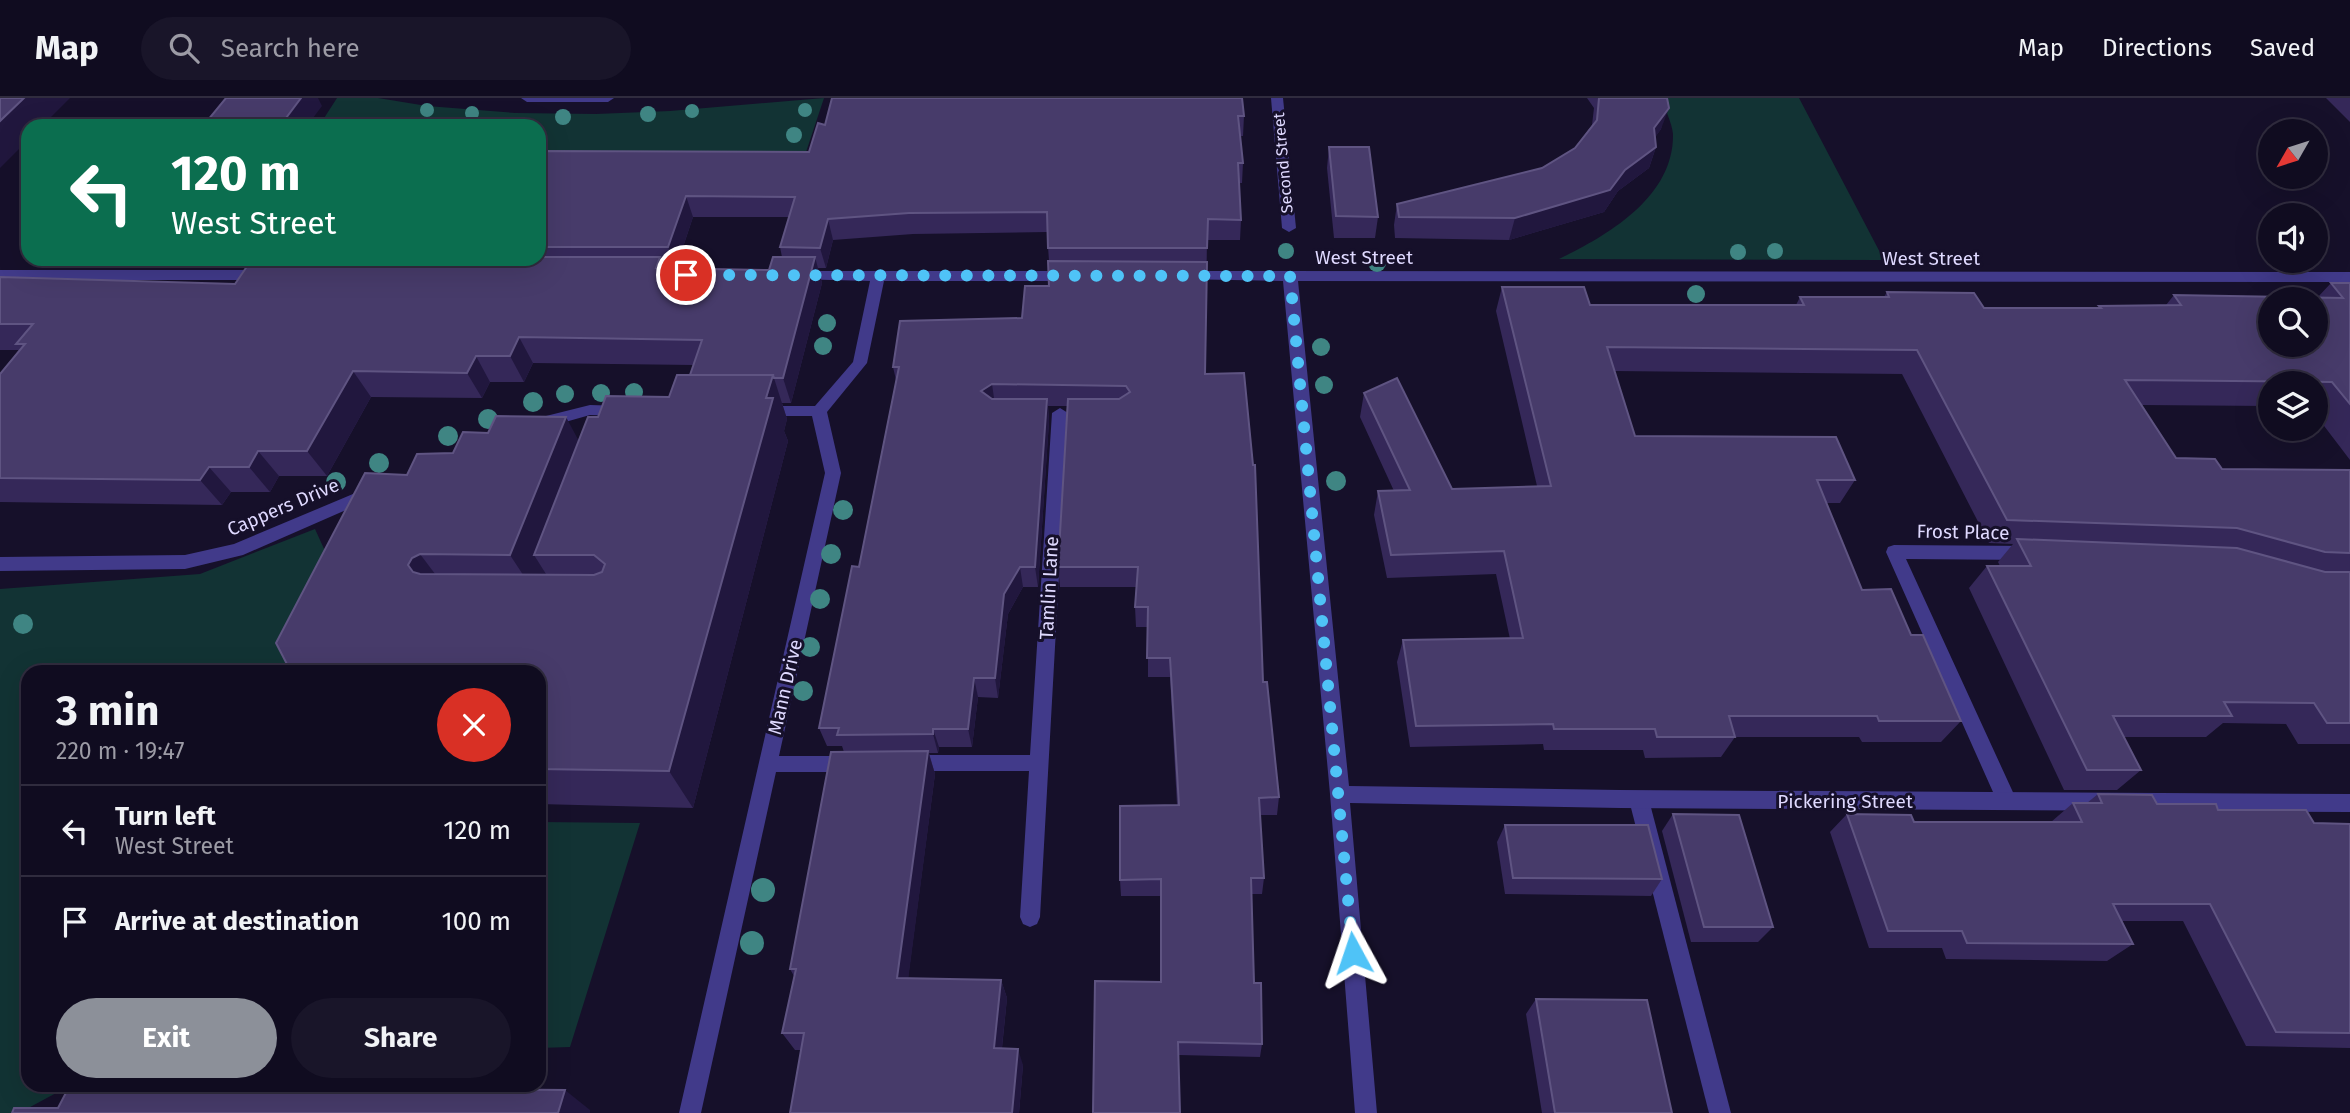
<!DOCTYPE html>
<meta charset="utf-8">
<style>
body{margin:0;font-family:"Fira Sans",sans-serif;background:#191529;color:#f1f3f6;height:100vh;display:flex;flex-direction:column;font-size:26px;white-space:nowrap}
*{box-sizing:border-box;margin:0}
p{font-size:23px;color:#9c9ba5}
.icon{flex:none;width:38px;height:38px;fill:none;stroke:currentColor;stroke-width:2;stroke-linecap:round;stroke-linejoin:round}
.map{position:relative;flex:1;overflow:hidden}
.side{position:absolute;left:21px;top:567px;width:525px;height:427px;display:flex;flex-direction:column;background:#100c20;border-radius:21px;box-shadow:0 7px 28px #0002,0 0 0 2px #302c3e}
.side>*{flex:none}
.banner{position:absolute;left:21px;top:21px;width:525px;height:147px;border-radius:21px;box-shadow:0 7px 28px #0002,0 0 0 2px #302c3e;background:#0b6e4f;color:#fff;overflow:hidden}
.needle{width:46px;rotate:231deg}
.fabs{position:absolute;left:2258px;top:21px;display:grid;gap:14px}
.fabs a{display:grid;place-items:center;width:70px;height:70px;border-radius:50%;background:#100c20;box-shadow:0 7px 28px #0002,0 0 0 2px #302c3e;font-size:35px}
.pin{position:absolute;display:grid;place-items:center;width:60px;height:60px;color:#fff;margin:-30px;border:4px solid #fff;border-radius:50%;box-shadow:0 2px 7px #0007}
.me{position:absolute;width:77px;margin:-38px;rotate:355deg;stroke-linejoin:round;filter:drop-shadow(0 0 5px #0008)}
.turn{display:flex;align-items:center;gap:24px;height:147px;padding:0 35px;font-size:32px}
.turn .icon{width:91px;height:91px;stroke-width:2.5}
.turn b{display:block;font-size:49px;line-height:60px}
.round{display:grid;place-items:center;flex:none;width:74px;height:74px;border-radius:37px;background:#191529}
.overview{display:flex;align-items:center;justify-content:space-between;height:119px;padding:0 35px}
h1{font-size:42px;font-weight:700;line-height:52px}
.button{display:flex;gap:14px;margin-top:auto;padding:14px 35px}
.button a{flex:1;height:80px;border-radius:42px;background:#8c9099;color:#fff;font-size:28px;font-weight:700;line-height:80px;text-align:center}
.button a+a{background:#191529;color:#f1f3f6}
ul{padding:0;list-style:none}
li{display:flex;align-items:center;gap:21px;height:91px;padding:0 35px;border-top:2px solid #302c3e}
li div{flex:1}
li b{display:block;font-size:26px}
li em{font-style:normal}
header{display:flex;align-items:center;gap:42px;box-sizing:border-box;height:98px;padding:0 35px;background:#100c20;border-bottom:2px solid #302c3e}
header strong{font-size:33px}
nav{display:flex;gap:38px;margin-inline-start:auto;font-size:24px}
.search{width:490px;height:63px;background:#191529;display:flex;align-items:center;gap:18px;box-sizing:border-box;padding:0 24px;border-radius:38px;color:#9c9ba5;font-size:26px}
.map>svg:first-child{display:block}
.green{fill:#123334}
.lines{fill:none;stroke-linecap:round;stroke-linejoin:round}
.lane{fill:#413a8a;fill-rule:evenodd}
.street{fill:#413a8a;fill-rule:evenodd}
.tree{fill:#3f8583}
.wall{fill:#352859;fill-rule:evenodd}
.shaded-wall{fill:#21173e}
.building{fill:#473b6a;stroke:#5f5482;stroke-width:2;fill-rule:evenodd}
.route{stroke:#4fc3f7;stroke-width:12;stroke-dasharray:0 21.6}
.labels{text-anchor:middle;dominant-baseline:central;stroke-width:6;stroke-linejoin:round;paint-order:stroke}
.far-street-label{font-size:16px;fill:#dfd9ff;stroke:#16102a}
.street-label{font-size:19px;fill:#dfd9ff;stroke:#16102a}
</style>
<header>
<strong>Map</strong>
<div class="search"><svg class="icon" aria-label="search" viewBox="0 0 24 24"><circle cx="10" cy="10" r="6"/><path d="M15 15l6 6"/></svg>Search here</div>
<nav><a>Map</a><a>Directions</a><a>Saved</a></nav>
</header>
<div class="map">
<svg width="2350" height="1015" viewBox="0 0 2350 1015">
<rect width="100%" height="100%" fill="#16102a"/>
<g class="green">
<polygon points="337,0 378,0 427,8 515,15 596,16 670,13 824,0 802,66 539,65 539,28 319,28"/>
<path d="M1661,0H1799L1884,162L1559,161C1608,137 1674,99 1673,36C1672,25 1665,11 1661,0Z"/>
<polygon points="315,431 340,486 296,574 28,574 28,987 71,987 19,1015 0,1015 0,491 200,476"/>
<polygon points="539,724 640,725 570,949 539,950"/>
</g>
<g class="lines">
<g class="lane">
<polygon points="1894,447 2030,448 2036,450 2038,455 2036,460 2030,462 1906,461 2017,703 2014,709 2007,712 2000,709 1997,703 1886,454 1888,449"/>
<polygon points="1639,693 1646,696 1649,702 1731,1015 1709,1015 1629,702 1632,696"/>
</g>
<g class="street">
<polygon points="521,0 614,0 608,4 527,4"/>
<polygon points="1271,0 1283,0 1296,130 1289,134 1282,130"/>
<polygon points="0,172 262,172 269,177 262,182 0,182"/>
<polygon points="798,173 1071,173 1078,178 1071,183 884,183 867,265 827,314 841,375 779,658 852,658 859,660 862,666 859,672 852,674 776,674 701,1015 679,1015 825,375 812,318 763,318 755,313 763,308 815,308 853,264 870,183 793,181 791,178"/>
<polygon points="1183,173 2350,174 2350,184 1298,183 1349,688 1620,692 2350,696 2350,714 1620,710 1350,705 1377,1015 1355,1015 1330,696 1283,183 1178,181 1178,175"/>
<polygon points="590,307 623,308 631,313 623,318 590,317 544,330 536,324 538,320"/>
<polygon points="1060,310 1068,315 1040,819 1037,826 1030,829 1023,826 1020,819 1029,673 908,673 901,671 898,665 901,659 908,657 1030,657 1052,315"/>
<polygon points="372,388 380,394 378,398 243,457 185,471 0,473 0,459 185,457 234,446"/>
</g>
</g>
<g class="tree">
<circle cx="427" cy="12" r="7"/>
<circle cx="805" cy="12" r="7"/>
<circle cx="692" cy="13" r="7"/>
<circle cx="472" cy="15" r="7"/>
<circle cx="648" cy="16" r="8"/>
<circle cx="563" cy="19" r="8"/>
<circle cx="794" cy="37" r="8"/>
<circle cx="1286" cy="153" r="8"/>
<circle cx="1775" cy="153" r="8"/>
<circle cx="1738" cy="154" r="8"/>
<circle cx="1377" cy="165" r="9"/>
<circle cx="1696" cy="196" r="9"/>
<circle cx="827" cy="225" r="9"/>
<circle cx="823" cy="248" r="9"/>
<circle cx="1321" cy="249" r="9"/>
<circle cx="1324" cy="287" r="9"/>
<circle cx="634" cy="294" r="9"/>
<circle cx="601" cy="295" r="9"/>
<circle cx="565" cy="296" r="9"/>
<circle cx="533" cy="304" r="10"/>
<circle cx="488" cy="321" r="10"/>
<circle cx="448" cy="338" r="10"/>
<circle cx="379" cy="365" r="10"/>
<circle cx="1336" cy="383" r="10"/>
<circle cx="336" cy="384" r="10"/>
<circle cx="843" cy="412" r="10"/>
<circle cx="831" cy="456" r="10"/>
<circle cx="820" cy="501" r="10"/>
<circle cx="23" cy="526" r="10"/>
<circle cx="810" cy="549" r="10"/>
<circle cx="803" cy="593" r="10"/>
<circle cx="763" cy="792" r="12"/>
<circle cx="752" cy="845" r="12"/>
</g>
<g class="wall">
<polygon points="1587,0 1667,0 1661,31 1655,39 1656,49 1649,70 1618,93 1604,114 1509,142 1395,140 1394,127 1397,106 1542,70 1575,50 1592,27 1594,10"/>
<polygon points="2326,0 2350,0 2350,24"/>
<path d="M1244,18L1243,38H1240L1243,65L1242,85H1239L1241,122L1240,142H1207L1205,276L1263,584L1279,699L1277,717H1260L1264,780L1262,796H1251L1254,885L1262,946L1260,959L1179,957L1161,884V798H1121L1120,782L1177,707L1170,579H1148V529H1136L1135,509L1136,489H1060L1058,469L1067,308H1048L1049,323L1038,489H1023L1008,516L998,600L978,599L972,649H939L938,655H929L935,676L908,880L1001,882L1007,900L1002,950L1023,967L1019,1015H790L801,952H795L782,935L794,878L790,871L844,654L842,648H827L819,630L859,469L896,282L893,269L1022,220L1049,188V163L1047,134L913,136L833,142L826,170H818L822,185L791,305H782L787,321L784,333L788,343L693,710L539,706V574H291L407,377L453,355L579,343L598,319L669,299L690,277L693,267L533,265L524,284H490L482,300L371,299L327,378H279L270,394H231L222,407L0,404V276L19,252H0V179L235,186L539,161V53L809,54L825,27ZM693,119H789L780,149L782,159L769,172L665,170H676Z"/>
<polygon points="1329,49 1378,119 1375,140 1334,140 1327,70"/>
<polygon points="2331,185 2350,185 2350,362 2315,316 2315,285 2270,285 2270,308 2141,307 2176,360 2222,371 2350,372 2350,646 2298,646 2286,626 2223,625 2206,639 2124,639 2141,672 2117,692 2064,692 1969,490 1987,468 2000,468 1998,464 2013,446 1989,445 1902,276 1614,273 1635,338 1855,382 1840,405 1826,405 1862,492 1911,537 1961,623 1941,644 1862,644 1859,639 1735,639 1721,659 1645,660 1643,652 1544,652 1543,646 1410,649 1397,564 1403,542 1510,541 1496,476 1387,480 1374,417 1378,393 1394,393 1360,319 1364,295 1452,391 1537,388 1496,213 1502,189 1590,207 1796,207 1800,199 1884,199 1887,194 1984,210 2098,210 2099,208 2166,207 2174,197 2317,200"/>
<polygon points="2098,696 2157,706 2218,712 2314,725 2350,726 2350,950 2246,948 2183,823 2122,823 2133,846 2107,863 1946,861 1942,850 1869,850 1830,734 1847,716 1914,724 2051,724 2073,705 2087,705"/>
<polygon points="1673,716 1773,829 1758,844 1691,844 1662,733"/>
<polygon points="1505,727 1662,781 1651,798 1505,796 1497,744"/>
<polygon points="1536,901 1672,1015 1542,1015 1526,916"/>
</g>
<g class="shaded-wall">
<polygon points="24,0 70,0 42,28 28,28 28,42 0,70 0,23"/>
<polygon points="301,0 318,0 322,8 307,28 280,28"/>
<polygon points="1669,10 1661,31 1647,51 1654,30"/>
<polygon points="1656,49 1649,70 1618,93 1604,114 1509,142 1515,120 1625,72"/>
<polygon points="686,98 693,119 676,170 668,149"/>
<polygon points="828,121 833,142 826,170 820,150"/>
<polygon points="660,159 670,185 656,170"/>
<polygon points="815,159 822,185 791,305 783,280"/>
<polygon points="519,239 533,265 524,284 510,258"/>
<polygon points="476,258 490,284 482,300 467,275"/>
<polygon points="353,273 371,299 327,378 307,353"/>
<polygon points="773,277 787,321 784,333 788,343 693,710 669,673"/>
<polygon points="992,286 995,307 981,293"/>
<polygon points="1047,301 1049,323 1038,489 1035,469"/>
<polygon points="566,319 589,362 534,457 546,476 537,498 510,457"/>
<polygon points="258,353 279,378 270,394 249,369"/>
<polygon points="209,369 231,394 222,407 200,382"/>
<polygon points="420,456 451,497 440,508 408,467 412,460"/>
<polygon points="1020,469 1023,489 1008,516 998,600 995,580 1004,496"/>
<polygon points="974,580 978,599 972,649 968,631"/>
<polygon points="933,631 939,649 938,655 933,636"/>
<polygon points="928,653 935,676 906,898 897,880"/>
<polygon points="1001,882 1007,900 1000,967 994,950"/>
<polygon points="1018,951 1023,967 1019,1015 1012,1015"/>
<polygon points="114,987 132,987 162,1001 113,989"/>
<polygon points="565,992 590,1012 590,1015 558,1015"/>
</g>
<g class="building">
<polygon points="0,0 24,0 0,23"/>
<polygon points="226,0 301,0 280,28 203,28"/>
<polygon points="832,0 1242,0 1244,18 1238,18 1243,65 1238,65 1241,122 1208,121 1207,150 1048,150 1047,114 909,115 828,121 820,150 780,149 795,99 686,98 668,149 539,149 539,53 809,54 818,25 825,27"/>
<polygon points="1599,0 1667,0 1669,10 1654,30 1656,49 1625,72 1610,92 1515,120 1399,119 1397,106 1542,70 1575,50 1597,22"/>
<polygon points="1329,49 1369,49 1378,119 1336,118"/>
<polygon points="539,159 660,159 656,170 769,172 773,159 815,159 783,280 774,280 773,277 690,277 702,242 519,239 510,258 476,258 467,275 353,273 307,353 258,353 249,369 209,369 200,382 0,380 0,276 25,246 16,246 33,226 0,226 0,179 235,186 252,161 539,161"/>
<polygon points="1048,163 1207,164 1205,276 1244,275 1253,367 1255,367 1263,584 1267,584 1279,699 1259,700 1264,780 1251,780 1254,885 1261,885 1262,946 1178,944 1180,1015 1093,1015 1095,883 1161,884 1161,781 1120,782 1120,708 1179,707 1170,560 1147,560 1148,509 1135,509 1138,469 1058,469 1068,301 1119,301 1130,294 1126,288 992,286 981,293 992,301 1047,301 1035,469 1020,469 1004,496 995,580 974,580 968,631 933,631 933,636 837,637 839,630 819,630 852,468 859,469 899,269 893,269 900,223 1022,220 1025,188 1049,188"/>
<path d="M2331,185H2350V306L2332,284L2125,282L2176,360L2215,361L2222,371L2350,372V455L2325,454L2237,430L2007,422L1917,252L1607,249L1635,338L1836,339L1855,382H1817L1862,492L1891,491L1911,537H1923L1961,623H1879L1877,618H1729L1735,639H1657L1655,631H1554L1553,626L1416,628L1403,542L1523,540L1504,453L1391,457L1378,393L1410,392L1364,295L1397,280L1452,391L1551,388L1502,189H1584L1590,207H1804L1800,199H1889L1887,194L1974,195L1984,210H2101L2099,208L2181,207L2174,197L2343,200ZM2270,201H2315V247H2270Z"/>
<polygon points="677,277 773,277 766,300 773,300 669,673 539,671 539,574 291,574 276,545 365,375 407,377 417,356 453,355 463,334 488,335 496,318 566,319 510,457 420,456 412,460 408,467 413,474 420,476 594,477 602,474 605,466 594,457 534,457 588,319 598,319 606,298 669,299"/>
<polygon points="2017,441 2237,450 2325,474 2350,474 2350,625 2327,625 2314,605 2224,604 2232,618 2113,618 2141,672 2087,672 1987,468 2031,468"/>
<polygon points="928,653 897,880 1001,882 994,950 1018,951 1012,1015 790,1015 804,935 782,935 796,871 790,871 831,654"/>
<polygon points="2098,696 2152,697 2157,706 2216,706 2218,712 2306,712 2314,725 2350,726 2350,935 2276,934 2210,806 2113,806 2133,846 1967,845 1962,833 1888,833 1847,716 1911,717 1914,724 2082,724 2073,705 2102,705"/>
<polygon points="1673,716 1739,717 1773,829 1704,829"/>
<polygon points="1505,727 1648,727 1662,781 1513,780"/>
<polygon points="1536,901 1647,902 1672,1015 1555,1015"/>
<polygon points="70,987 114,987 113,989 565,992 558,1015 12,1015 14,1010 58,1010"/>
</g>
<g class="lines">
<polyline class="route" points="686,177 1290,178 1353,855"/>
</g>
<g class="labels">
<g class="far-street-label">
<text transform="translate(1283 65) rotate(-95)">Second Street</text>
</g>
<g class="street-label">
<text x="1364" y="159">West Street</text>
<text x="1931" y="160">West Street</text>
<text transform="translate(283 409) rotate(-23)">Cappers Drive</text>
<text transform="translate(1963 434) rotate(1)">Frost Place</text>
<text transform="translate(1049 490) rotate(-87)">Tamlin Lane</text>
<text transform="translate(785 589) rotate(-77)">Mann Drive</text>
<text x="1845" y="703">Pickering Street</text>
</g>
</g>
</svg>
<div class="fabs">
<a><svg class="needle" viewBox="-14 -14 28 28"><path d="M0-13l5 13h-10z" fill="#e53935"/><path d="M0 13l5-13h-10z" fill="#9c9ba5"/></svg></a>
<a><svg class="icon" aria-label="sound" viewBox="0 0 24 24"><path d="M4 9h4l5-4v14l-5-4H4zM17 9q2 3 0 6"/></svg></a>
<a><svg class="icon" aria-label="search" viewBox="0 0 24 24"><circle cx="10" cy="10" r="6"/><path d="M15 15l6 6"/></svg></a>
<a><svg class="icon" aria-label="layers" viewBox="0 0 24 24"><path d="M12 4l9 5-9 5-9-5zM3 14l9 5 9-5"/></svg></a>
</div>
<div class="pin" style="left:686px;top:177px;background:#d93025"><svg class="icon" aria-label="arrive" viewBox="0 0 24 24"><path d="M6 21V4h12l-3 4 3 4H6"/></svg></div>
<svg class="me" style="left:1353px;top:855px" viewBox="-20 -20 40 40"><path d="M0-17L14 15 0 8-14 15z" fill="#4fc3f7" stroke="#fff" stroke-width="4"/></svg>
<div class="banner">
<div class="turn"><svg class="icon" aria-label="left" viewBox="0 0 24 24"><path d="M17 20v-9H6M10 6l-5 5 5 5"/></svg><div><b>120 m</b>West Street</div></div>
</div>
<section class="side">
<div class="overview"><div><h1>3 min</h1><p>220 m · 19:47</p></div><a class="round" style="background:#d93025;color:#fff"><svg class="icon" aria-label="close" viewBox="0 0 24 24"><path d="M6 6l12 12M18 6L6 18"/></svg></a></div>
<ul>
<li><svg class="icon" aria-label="left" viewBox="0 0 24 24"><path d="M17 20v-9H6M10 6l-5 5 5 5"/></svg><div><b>Turn left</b><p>West Street</p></div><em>120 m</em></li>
<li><svg class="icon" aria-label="arrive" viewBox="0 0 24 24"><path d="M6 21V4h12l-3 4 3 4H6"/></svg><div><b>Arrive at destination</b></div><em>100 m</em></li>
</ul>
<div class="button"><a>Exit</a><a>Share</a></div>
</section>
</div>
